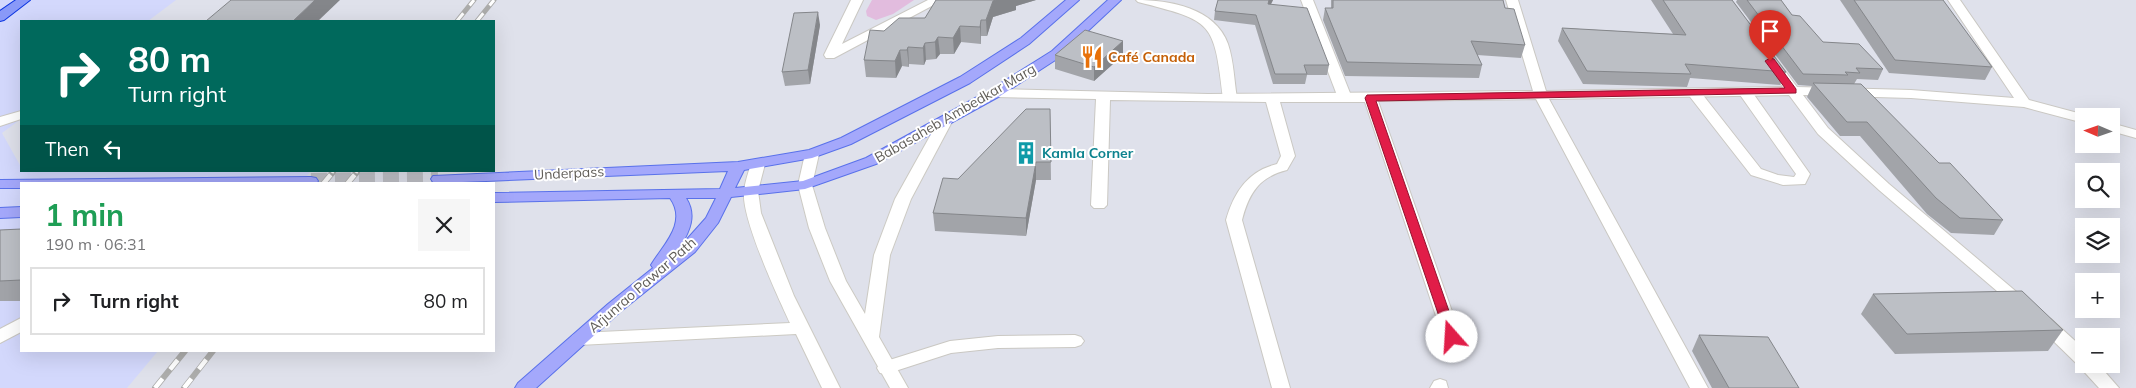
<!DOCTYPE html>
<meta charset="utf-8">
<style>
body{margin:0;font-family:Mulish,sans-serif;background:#f6f6f6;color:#202124;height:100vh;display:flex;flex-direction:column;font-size:19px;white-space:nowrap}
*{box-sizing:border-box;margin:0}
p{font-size:16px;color:#757577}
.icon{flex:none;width:28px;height:28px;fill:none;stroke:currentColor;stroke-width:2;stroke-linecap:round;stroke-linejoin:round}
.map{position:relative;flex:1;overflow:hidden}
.side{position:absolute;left:20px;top:182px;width:475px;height:170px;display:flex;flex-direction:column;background:#fff;border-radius:0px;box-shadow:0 5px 20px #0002}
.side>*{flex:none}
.guide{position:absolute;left:20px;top:20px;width:475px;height:152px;border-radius:0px;box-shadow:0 5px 20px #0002;background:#00695c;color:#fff;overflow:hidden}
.needle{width:32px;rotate:272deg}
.tools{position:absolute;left:2075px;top:108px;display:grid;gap:10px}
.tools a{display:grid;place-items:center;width:45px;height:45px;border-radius:0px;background:#fff;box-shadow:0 5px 20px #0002;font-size:25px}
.pin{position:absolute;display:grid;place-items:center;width:42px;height:42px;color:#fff;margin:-51px -21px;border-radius:50% 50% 50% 0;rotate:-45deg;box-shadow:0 0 5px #0007}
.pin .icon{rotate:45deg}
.me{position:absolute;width:55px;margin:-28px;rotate:341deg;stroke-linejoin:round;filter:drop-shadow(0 0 4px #0008)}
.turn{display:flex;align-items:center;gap:18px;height:105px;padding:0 25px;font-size:22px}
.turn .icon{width:65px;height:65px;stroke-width:2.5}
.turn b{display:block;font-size:35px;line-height:42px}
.then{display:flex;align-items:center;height:48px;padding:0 25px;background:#0003;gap:10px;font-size:19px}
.round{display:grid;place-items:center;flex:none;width:52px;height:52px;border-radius:0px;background:#f6f6f6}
.summary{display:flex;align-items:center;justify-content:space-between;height:85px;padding:0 25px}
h1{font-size:30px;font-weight:700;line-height:38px;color:#1e9e55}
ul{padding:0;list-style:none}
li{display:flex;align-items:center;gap:15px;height:68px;margin:0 10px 8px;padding:0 15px;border:2px solid #e0e0e0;border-radius:0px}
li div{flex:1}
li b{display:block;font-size:19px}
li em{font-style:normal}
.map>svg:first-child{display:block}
.commercial{fill:#d3d8fc}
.green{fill:#e2bcde}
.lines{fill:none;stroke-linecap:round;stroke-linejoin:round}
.primary-tunnel{stroke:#bfc0c6;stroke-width:16;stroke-dasharray:16 8;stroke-linecap:butt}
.lane-casing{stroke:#cac8c3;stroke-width:2}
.street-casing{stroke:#cac8c3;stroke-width:2}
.secondary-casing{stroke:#cccac3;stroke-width:2}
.primary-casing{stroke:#5971ea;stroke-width:2}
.highway-casing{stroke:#0a34e1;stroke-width:2}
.lane{fill:#fff;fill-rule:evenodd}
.street{fill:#fff;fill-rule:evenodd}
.secondary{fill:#fff;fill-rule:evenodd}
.primary{fill:#a4a8fb;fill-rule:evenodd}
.highway{fill:#8999f8;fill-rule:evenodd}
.rail-far1-casing{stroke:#acacab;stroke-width:5}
.rail-casing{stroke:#acacab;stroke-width:6}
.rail-far1{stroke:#fff;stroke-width:3;stroke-dasharray:10;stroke-linecap:butt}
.rail{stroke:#fff;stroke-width:4.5;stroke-dasharray:12;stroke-linecap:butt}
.wall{fill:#a2a4a9}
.shaded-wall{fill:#84868a}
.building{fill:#bcbfc5;stroke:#84868a}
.route{fill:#e11d48;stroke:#92132f}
.labels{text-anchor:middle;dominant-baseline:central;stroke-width:4;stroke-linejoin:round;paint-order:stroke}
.food-label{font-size:14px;font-weight:bold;fill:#c56008;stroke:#fff;text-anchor:start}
.street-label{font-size:14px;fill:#605d58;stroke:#fff}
.culture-label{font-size:14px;font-weight:bold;fill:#0d838f;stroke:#fff;text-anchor:start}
</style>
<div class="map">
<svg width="2136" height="388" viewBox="0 0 2136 388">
<rect width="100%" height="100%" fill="#dfe1eb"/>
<polygon class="commercial" points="0,0 176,0 148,21 21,21 21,119 2,133 21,167 21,171 311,171 300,184 21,184 21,351 158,351 127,388 0,388"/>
<polygon class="green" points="872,0 914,0 893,14 876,20 867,16 866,11"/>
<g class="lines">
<polyline class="primary-tunnel" points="311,181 438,179"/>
<defs>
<g id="lane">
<polygon points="851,0 863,0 842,44 928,0 943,0 834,58 826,58 824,55"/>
<path d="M1136,0C1170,0 1215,8 1228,44C1234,62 1234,80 1237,98L1235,101H1225L1223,98C1214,21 1213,21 1138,2Z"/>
<polygon points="1301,0 1313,0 1352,98 1350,101 1340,101 1338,98"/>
<polygon points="1745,88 1750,89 1810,174 1805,184 1783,185 1751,175 1687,93 1689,90 1699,90 1761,169 1778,175 1794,177 1796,174 1738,92"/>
<polygon points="21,111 21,119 0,126 0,117"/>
<polygon points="21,318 21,332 0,343 0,329"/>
</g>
<g id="street">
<path d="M1506,0H1518L1546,91L1783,87L1765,62L1771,58L1776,59L1797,87L1911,90L2014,98L1948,0H1960L2029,100L2089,116H2084V123L2024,107L1911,98L1803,95L1828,128L1889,184L2032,305L2030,309L2024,311L2018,309L1879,190L1818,134L1789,95L1549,99L1708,388H1690L1536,99L1378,101L1461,337L1458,341L1452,343L1446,341L1443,337L1365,102H1280L1295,156L1287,170C1259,177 1249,193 1242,220L1290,388H1272L1226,220C1234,192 1248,171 1277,164L1281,156L1266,102L1110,100L1107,205L1104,208H1094L1091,205L1096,99L995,97L988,93L995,89L1208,94L1533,91Z"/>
<polygon points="2111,123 2136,130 2136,138 2111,131"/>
<polygon points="2045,317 2051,319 2084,349 2084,364 2098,364 2119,388 2099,388 2078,365 2039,327 2036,323 2039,319"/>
<polygon points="1075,335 1081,337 1084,341 1081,345 1075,347 998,348 951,353 886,374 880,373 877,368 880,363 950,341 998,336"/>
<polygon points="1440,379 1446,381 1448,388 1430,388 1434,381"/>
</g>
<g id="secondary">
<polygon points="946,116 953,120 911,199 890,255 879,337 908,388 890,388 830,281 809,228 798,185 805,154 807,151 817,151 819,154 812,185 825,228 846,281 865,314 874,255 895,199 939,120"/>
<path d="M758,160L763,161L765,164L758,191L761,213L794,296L840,388H822L796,334L579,345L573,343L570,339L573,335L579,333L790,323C777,295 741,218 744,191C745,182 748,173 751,164L753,161Z"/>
</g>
<g id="primary">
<path d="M1066,0H1079L1029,44L970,83L851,144L812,158L744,170L735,188L803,181L866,158L990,90L1052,51L1108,0H1121L1060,57L1000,96L876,164L805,189L731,197L718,223L695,252L620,312L536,388H515L518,383L608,304L653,268L651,265C663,245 688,223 670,198L494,202V193L720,189L728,171L438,183L433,182L431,179L433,176L738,162L809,150L841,138L960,77L1021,38ZM686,198H716L706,218L680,247C690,231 697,215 686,198Z"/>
<polygon points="311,177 316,178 318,181 316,184 21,184 21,188 0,188 0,180"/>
<polygon points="21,207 21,217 0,218 0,208"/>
</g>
<polygon id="highway" points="16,0 30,0 4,20 0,21 0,11"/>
</defs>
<use href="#lane" class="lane-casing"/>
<use href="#street" class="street-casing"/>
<use href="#secondary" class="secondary-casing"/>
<use href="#primary" class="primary-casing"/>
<use href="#highway" class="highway-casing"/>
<use href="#lane" class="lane"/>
<use href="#street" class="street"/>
<use href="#secondary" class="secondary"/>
<use href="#primary" class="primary"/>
<use href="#highway" class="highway"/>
<defs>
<g id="rail-far1">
<polyline points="457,21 474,0"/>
<polyline points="477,21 494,0"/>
<polyline points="332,173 333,171"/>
<polyline points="356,173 357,171"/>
</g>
<g id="rail">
<polyline points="323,184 333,172"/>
<polyline points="347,184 357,172"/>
<polyline points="155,388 185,351"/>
<polyline points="184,388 213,351"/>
</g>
</defs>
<use href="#rail-far1" class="rail-far1-casing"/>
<use href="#rail" class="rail-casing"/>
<use href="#rail-far1" class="rail-far1"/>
<use href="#rail" class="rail"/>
</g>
<g class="wall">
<polygon points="936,0 1036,0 1016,6 1016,10 993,17 987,36 981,36 981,44 961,42 954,54 940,54 936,59 926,60 924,65 909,64 909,67 902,66 896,78 866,77 864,60 884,31 925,18"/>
<polygon points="1218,0 1273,0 1271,4 1329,65 1327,75 1307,75 1305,84 1273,84 1255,25 1214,20 1215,11"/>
<polygon points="1331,0 1503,0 1505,8 1525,45 1521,58 1477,55 1482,65 1479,78 1345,76 1323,20 1325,8 1331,8"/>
<polygon points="1651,0 1732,0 1786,72 1780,85 1690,78 1687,87 1583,84 1558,41 1562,28 1673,34"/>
<polygon points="1737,0 1781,0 1792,15 1823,42 1883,69 1878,80 1857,79 1854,84 1939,163 2003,220 1994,235 1951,233 1927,214 1860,136 1840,136 1807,97 1812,86 1798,85 1736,2"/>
<polygon points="1840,0 1943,0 1992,67 1985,80 1889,73"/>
<polygon points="820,25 810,84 785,86 782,72"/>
<polygon points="1123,41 1123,55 1094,81 1055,69 1055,55"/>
<polygon points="1050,109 1051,180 1036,180 1026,236 935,231 933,213 958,179"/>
<polygon points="21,229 21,301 0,301 0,230"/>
<polygon points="1873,294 2063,330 2048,351 1895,354 1861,314"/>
<polygon points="1699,335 1799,388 1712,388 1692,351"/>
</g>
<g class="shaded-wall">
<polygon points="315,0 340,0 318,21 293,21"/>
<polygon points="996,0 1036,0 1016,6 1016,10 993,17 987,36 986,20 993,1"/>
<polygon points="1269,0 1273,0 1266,14 1268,4"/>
<polygon points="818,12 820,25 810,84 808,70"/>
<polygon points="981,20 981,44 980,27"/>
<polygon points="960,26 961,42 954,54 953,38"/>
<polygon points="938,37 940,54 936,59 935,42"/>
<polygon points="1123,41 1123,55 1094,81 1094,67"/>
<polygon points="925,43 926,60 924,65 923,48"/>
<polygon points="908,47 909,64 909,67 907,50"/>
<polygon points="900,50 902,66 896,78 895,61"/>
<polygon points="1036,162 1036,180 1026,236 1026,218"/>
</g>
<g class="building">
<polygon points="231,0 315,0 293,21 206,21"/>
<polygon points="936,0 996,0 993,1 986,20 981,20 980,27 960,26 953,38 938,37 935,42 925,43 923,48 908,47 907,50 900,50 895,61 864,60 870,30 884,31 899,18 925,18"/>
<polygon points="1218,0 1269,0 1268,4 1307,8 1329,65 1304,65 1307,74 1275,74 1256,15 1215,11"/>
<polygon points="1333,0 1503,0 1505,8 1514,9 1525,45 1471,41 1482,65 1347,62 1325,8 1333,8"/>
<polygon points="1663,0 1732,0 1786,72 1685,64 1691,74 1587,71 1562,28 1686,35"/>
<polygon points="1747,0 1781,0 1792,15 1800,16 1823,42 1859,44 1883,69 1856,68 1860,73 1845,72 1848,75 1803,74"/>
<polygon points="1854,0 1943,0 1992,67 1895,60"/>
<polygon points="818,12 808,70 782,72 794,13"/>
<polygon points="1085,30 1123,41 1094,67 1055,55"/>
<polygon points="1813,83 1861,84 1939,163 1950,163 2003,220 1960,218 1936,198 1867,122 1847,122"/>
<polygon points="1026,109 1050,109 1051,162 1036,162 1026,218 933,213 943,178 958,179"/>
<polygon points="21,229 21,280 0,281 0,230"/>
<polygon points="2022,291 2063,330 1907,334 1873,294"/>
<polygon points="1699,335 1768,337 1799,388 1729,388"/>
</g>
<polygon class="route" points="1770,58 1774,59 1796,89 1796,93 1376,101 1458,337 1456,340 1447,340 1365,98 1367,95 1785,88 1765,61"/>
<defs>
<symbol id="restaurant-bare" viewBox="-9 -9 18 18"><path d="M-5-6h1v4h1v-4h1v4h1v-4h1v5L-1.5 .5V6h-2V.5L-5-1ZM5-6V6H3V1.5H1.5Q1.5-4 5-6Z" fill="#e8710a" stroke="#fff" stroke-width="2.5" paint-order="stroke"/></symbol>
<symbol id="building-bare" viewBox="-9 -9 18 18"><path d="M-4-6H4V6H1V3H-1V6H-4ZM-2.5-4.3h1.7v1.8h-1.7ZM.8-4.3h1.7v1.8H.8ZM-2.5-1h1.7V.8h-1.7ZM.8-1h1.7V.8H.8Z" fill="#0f9aa8" stroke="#fff" stroke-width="2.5" paint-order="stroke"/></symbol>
</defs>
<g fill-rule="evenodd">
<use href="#restaurant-bare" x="1076" y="41" width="32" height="32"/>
<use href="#building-bare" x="1010" y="137" width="32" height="32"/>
</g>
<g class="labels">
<g class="food-label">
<text x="1108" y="57">Café Canada</text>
</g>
<g class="street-label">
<text transform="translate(955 113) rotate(-30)">Babasaheb Ambedkar Marg</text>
<text transform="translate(569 173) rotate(-3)">Underpass</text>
<text transform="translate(642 285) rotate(-41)">Arjunrao Pawar Path</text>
</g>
<g class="culture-label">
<text x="1042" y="153">Kamla Corner</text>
</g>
</g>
</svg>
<div class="tools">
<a><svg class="needle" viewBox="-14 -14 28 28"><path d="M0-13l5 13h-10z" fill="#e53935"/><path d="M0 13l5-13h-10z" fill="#757577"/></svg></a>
<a><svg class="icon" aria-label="search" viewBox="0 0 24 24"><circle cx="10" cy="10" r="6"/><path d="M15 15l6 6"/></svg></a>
<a><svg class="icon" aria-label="layers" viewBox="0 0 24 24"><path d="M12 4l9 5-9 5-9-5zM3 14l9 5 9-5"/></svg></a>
<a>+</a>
<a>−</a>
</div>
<div class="pin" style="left:1770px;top:61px;background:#d93025"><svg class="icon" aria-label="arrive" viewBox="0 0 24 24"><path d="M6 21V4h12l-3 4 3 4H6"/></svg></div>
<svg class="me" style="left:1452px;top:337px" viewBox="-20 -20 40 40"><circle r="19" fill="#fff"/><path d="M0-13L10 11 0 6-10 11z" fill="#e11d48"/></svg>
<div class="guide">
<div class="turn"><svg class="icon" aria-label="right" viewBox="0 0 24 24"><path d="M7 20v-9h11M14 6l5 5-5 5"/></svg><div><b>80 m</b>Turn right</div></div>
<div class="then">Then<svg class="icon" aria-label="left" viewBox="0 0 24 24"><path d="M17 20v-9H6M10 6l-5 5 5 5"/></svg></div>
</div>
<section class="side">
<div class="summary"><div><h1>1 min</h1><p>190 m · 06:31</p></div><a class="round"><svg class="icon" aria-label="close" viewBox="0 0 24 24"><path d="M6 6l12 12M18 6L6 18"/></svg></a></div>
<ul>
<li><svg class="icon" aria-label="right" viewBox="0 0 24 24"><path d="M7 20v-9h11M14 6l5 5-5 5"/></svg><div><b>Turn right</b></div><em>80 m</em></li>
</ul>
</section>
</div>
